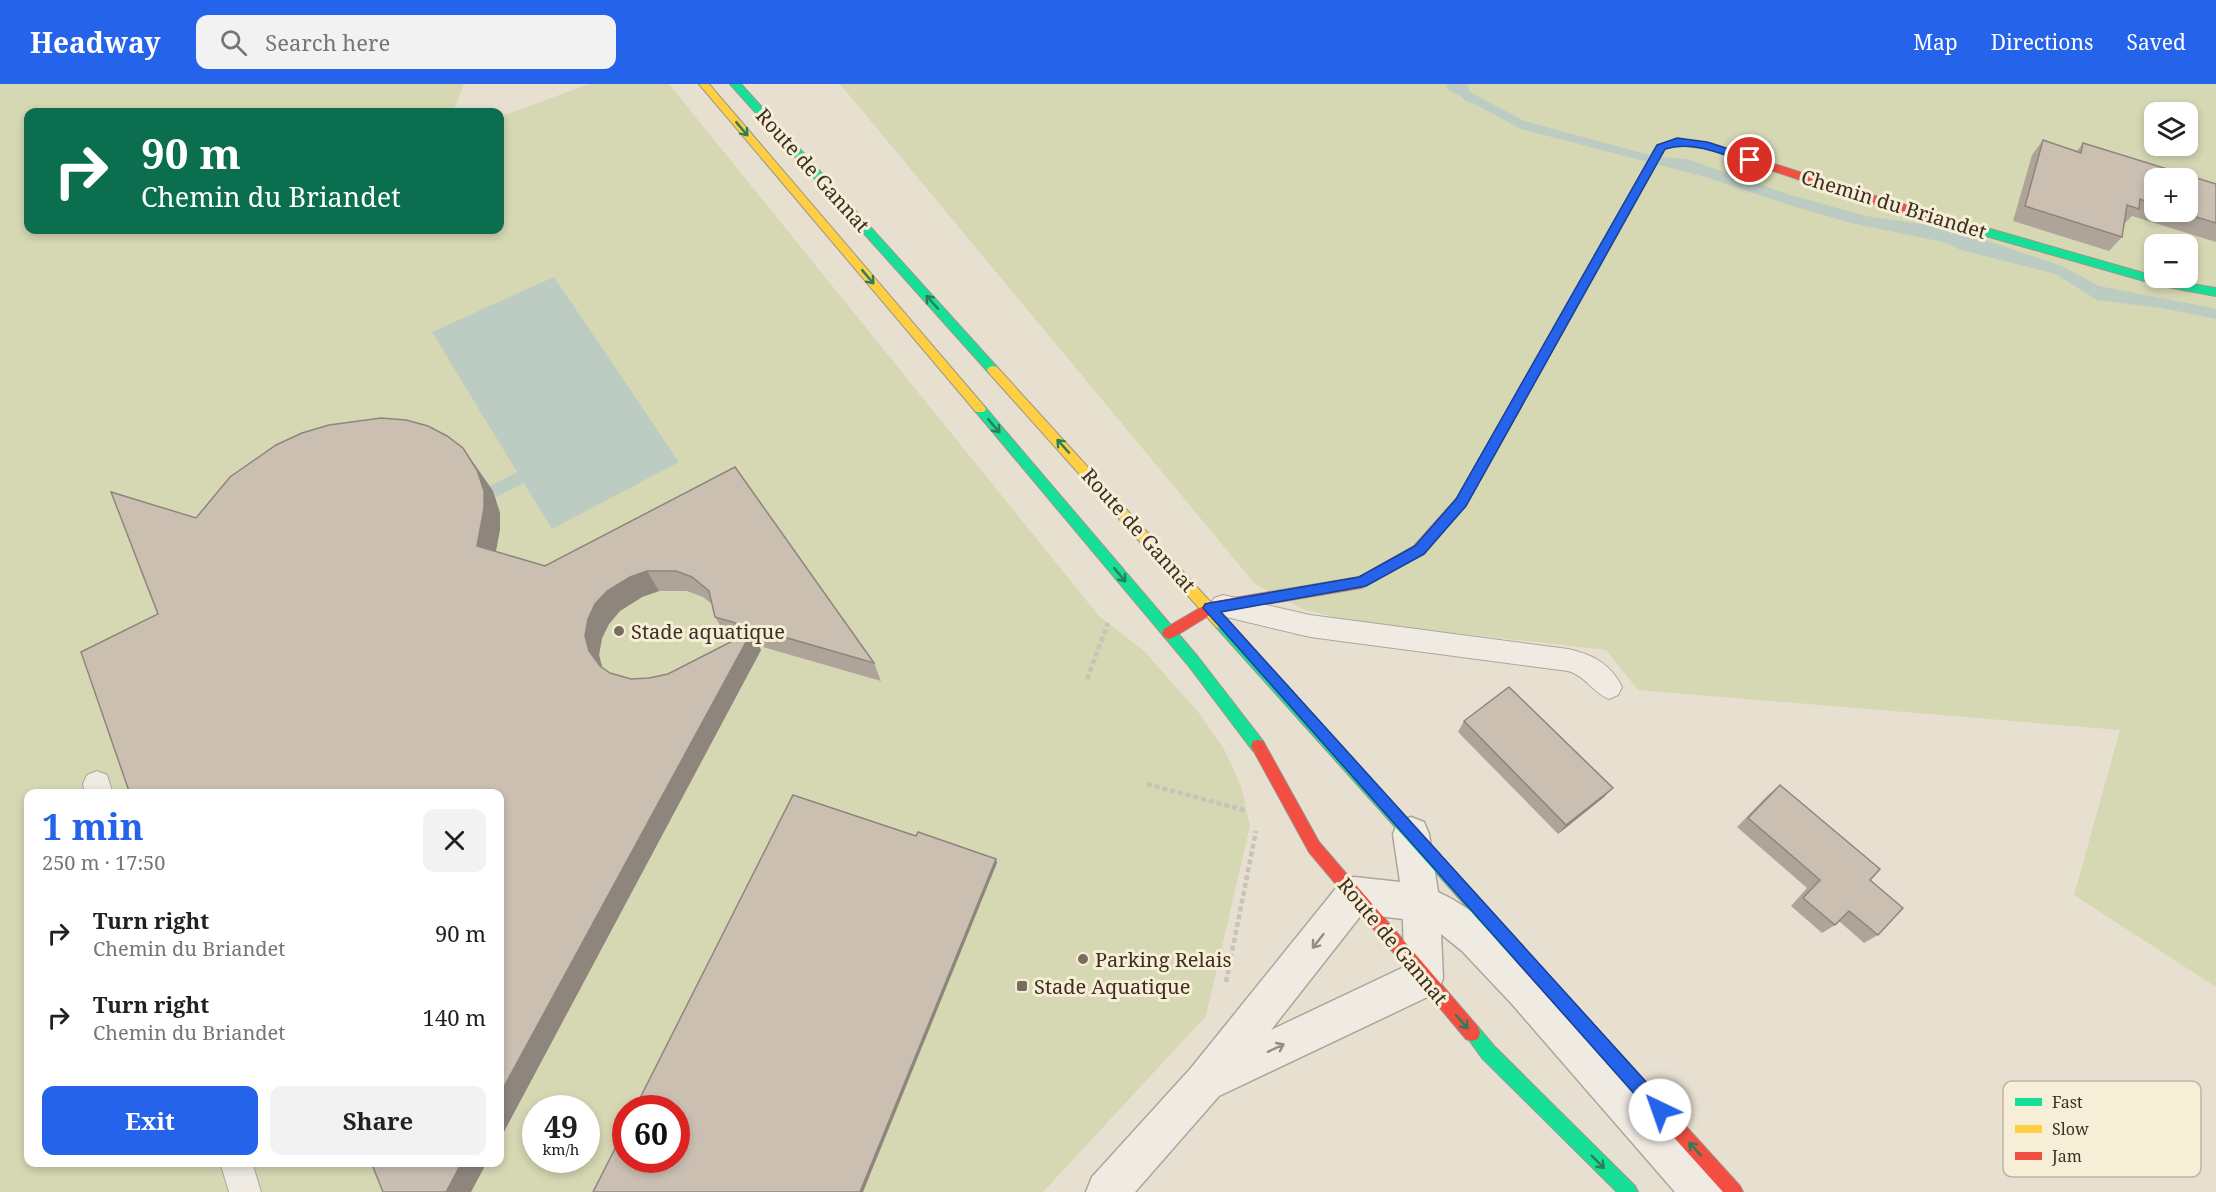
<!DOCTYPE html>
<meta charset="utf-8">
<style>
body{margin:0;font-family:"Noto Serif",serif;background:#f2f2f2;color:#202124;height:100vh;display:flex;flex-direction:column;font-size:22px;white-space:nowrap}
*{box-sizing:border-box;margin:0}
p{font-size:20px;color:#757577}
.icon{flex:none;width:33px;height:33px;fill:none;stroke:currentColor;stroke-width:2;stroke-linecap:round;stroke-linejoin:round}
.map{position:relative;flex:1;overflow:hidden}
.sheet{position:absolute;left:24px;top:705px;width:480px;height:378px;display:flex;flex-direction:column;background:#fff;border-radius:12px;box-shadow:0 3px 9px #0003}
.sheet>*{flex:none}
.guide{position:absolute;left:24px;top:24px;width:480px;height:126px;border-radius:12px;box-shadow:0 3px 9px #0003;background:#0b6e4f;color:#fff;overflow:hidden}
.buttons{position:absolute;left:2144px;top:18px;display:grid;gap:12px}
.buttons a{display:grid;place-items:center;width:54px;height:54px;border-radius:12px;background:#fff;box-shadow:0 3px 9px #0003;font-size:30px}
.speed{position:absolute;left:522px;top:1011px;display:flex;gap:12px;font-size:30px;font-weight:700;text-align:center}
.speed>*{display:grid;place-content:center;width:78px;height:78px;border-radius:50%;background:#fff;box-shadow:0 3px 9px #0003;line-height:1}
.speed small{font-size:15px;font-weight:400}
.speed .limit{border:9px solid #d22;background:#fff;color:#111}
.pin{position:absolute;display:grid;place-items:center;width:51px;height:51px;color:#fff;margin:-26px;border:3px solid #fff;border-radius:50%;box-shadow:0 2px 6px #0007}
.me{position:absolute;width:66px;margin:-33px;rotate:318deg;stroke-linejoin:round;filter:drop-shadow(0 0 4px #0008)}
.turn{display:flex;align-items:center;gap:21px;height:126px;padding:0 18px;font-size:27px}
.turn .icon{width:78px;height:78px;stroke-width:2.5}
.turn b{display:block;font-size:42px;line-height:51px}
.round{display:grid;place-items:center;flex:none;width:63px;height:63px;border-radius:12px;background:#f2f2f2}
.overview{display:flex;align-items:center;justify-content:space-between;height:102px;padding:0 18px}
h1{font-size:36px;font-weight:700;line-height:45px;color:#2563eb}
.button{display:flex;gap:12px;margin-top:auto;padding:12px 18px}
.button a{flex:1;height:69px;border-radius:12px;background:#2563eb;color:#fff;font-size:24px;font-weight:700;line-height:69px;text-align:center}
.button a+a{background:#f2f2f2;color:#202124}
ul{padding:0;list-style:none}
li{display:flex;align-items:center;gap:18px;height:84px;padding:0 18px}
li div{flex:1}
li b{display:block;font-size:22px}
li em{font-style:normal}
header{display:flex;align-items:center;gap:36px;box-sizing:border-box;height:84px;padding:0 30px;background:#2563eb;color:#fff}
header strong{font-size:28px}
nav{display:flex;gap:33px;margin-inline-start:auto;font-size:21px}
.search{width:420px;height:54px;background:#f2f2f2;display:flex;align-items:center;gap:15px;box-sizing:border-box;padding:0 21px;border-radius:12px;color:#757577;font-size:22px}
.map>svg:first-child{display:block}
.green{fill:#d6d7b3;fill-rule:evenodd}
.water{fill:#bcccc2}
.lines{fill:none;stroke-linecap:round;stroke-linejoin:round}
.stream{fill:#bcccc2;fill-rule:evenodd}
.lane-casing{stroke:#ada599;stroke-width:2}
.street-casing{stroke:#ada599;stroke-width:3}
.fast-casing{stroke:#9c958a;stroke-width:2}
.slow-casing{stroke:#9c958a;stroke-width:2}
.jam-casing{stroke:#9c958a;stroke-width:2}
.path{stroke:#c8c2b9;stroke-width:4.5;stroke-dasharray:5 3;stroke-linecap:butt}
.lane{fill:#efebe3;fill-rule:evenodd}
.street{fill:#efebe3;fill-rule:evenodd}
.fast{fill:#16e098;fill-rule:evenodd}
.slow{fill:#ffcf43;fill-rule:evenodd}
.jam{fill:#f24e42;fill-rule:evenodd}
.wall{fill:#afa499;fill-rule:evenodd}
.shaded-wall{fill:#8e867d}
.building{fill:#cbbfb2;stroke:#8e867d;stroke-width:1.5}
.oneway{stroke:#2b7e56}
.oneway2{stroke:#968c82}
.route{fill:#2563eb;stroke:#184099;stroke-width:1.5}
.poi-dot{fill:#786c5e;stroke:#f7eed8;stroke-width:2}
.labels{text-anchor:middle;dominant-baseline:central;stroke-width:6;stroke-linejoin:round;paint-order:stroke}
.street-label{font-size:20px;fill:#3d2e20;stroke:#f7eed8}
.poi-label{font-size:20px;fill:#3d2e20;stroke:#f7eed8;text-anchor:start}
.key{fill:#f7eed8;stroke:#bfb4a1;stroke-width:1.5}
.key-label{font-size:16px;fill:#3d2e20}
</style>
<header>
<strong>Headway</strong>
<div class="search"><svg class="icon" aria-label="search" viewBox="0 0 24 24"><circle cx="10" cy="10" r="6"/><path d="M15 15l6 6"/></svg>Search here</div>
<nav><a>Map</a><a>Directions</a><a>Saved</a></nav>
</header>
<div class="map">
<svg width="2216" height="1108" viewBox="0 0 2216 1108">
<rect width="100%" height="100%" fill="#e7e0d1"/>
<g class="green">
<path d="M0,0H464L453,28H28V146H500V33L589,0H669L1099,532L1144,567L1199,629L1224,665L1241,702L1250,742L1206,932L1043,1108H0ZM28,710H500V1078H28ZM536,1024H586V1076H536ZM626,1024H676V1076H626Z"/>
<path d="M840,0H2216V903L2074,811L2120,646L1638,606L1606,566L1355,538L1305,526L1255,500ZM2154,28H2187V62H2154ZM2154,94H2187V128H2154ZM2154,160H2187V194H2154Z"/>
</g>
<g class="water">
<polygon points="1446,0 1455,0 1524,37 1657,73 1687,75 1787,110 1866,132 1949,144 2062,182 2099,202 2213,224 2216,225 2216,235 2161,224 2097,216 2056,190 1961,166 1943,158 1851,139 1789,121 1705,93 1521,45 1447,5"/>
<polygon points="554,193 679,378 552,445 524,399 496,413 490,402 517,388 432,248"/>
</g>
<g class="lines">
<polygon class="stream" points="1457,0 1467,0 1471,11 1481,16 1481,20 1473,20 1463,15"/>
<defs>
<g id="lane">
<path d="M1223,511L1310,531L1568,565C1592,570 1611,580 1622,603L1618,611L1609,615C1593,609 1586,592 1568,587L1310,553L1214,530L1210,522L1214,514Z"/>
<polygon points="97,687 107,691 113,710 85,710 83,700 87,691"/>
<polygon points="220,1078 252,1078 261,1108 229,1108"/>
</g>
<path id="street" d="M1411,733L1424,738L1429,750L1438,808C1496,834 1542,896 1584,943C1628,993 1673,1043 1717,1093L1723,1108H1675L1511,919L1462,867L1441,850L1443,894L1438,908L1219,1012L1135,1108H1086L1092,1093L1191,984L1341,798L1354,793L1400,798L1393,750L1398,738ZM1362,830L1403,835L1404,883L1271,946Z"/>
<g id="fast">
<polygon points="730,0 741,0 997,283 999,286 997,289 989,289"/>
<polygon points="1983,143 2154,192 2154,194 2216,204 2216,212 2162,202 1979,150 1979,144"/>
<polygon points="980,320 984,322 1198,573 1263,657 1265,662 1263,667 1258,668 1253,667 1188,581 976,328 974,325"/>
<polygon points="1221,533 1226,535 1529,869 1531,874 1529,879 1523,882 1517,879 1216,543 1214,539 1216,535"/>
<polygon points="1472,941 1478,943 1494,962 1635,1102 1638,1108 1617,1108 1482,974 1464,949 1466,943"/>
</g>
<g id="slow">
<polygon points="699,0 709,0 984,322 986,325 984,328 976,328"/>
<polygon points="1677,55 1710,59 1715,62 1710,65 1677,61 1665,65 1519,326 1511,326 1509,323 1511,320 1656,63 1657,61"/>
<polygon points="993,282 997,283 1226,535 1228,539 1226,543 1221,545 1216,543 989,289 987,286 989,283"/>
</g>
<g id="jam">
<polygon points="1710,59 1861,108 1987,144 1988,147 1983,151 1853,114 1706,64 1705,62"/>
<polygon points="1515,318 1521,323 1465,422 1424,470 1361,504 1213,529 1174,553 1169,555 1164,553 1162,549 1164,545 1210,518 1359,493 1414,462 1457,414 1511,320"/>
<polygon points="1258,656 1263,657 1319,758 1478,943 1480,949 1478,955 1472,957 1466,955 1309,768 1251,662 1253,657"/>
<polygon points="1523,866 1529,869 1740,1102 1743,1108 1723,1108 1517,879 1515,874 1517,869"/>
</g>
</defs>
<use href="#lane" class="lane-casing"/>
<use href="#street" class="street-casing"/>
<use href="#fast" class="fast-casing"/>
<use href="#slow" class="slow-casing"/>
<use href="#jam" class="jam-casing"/>
<g class="path">
<polyline points="1087,595 1108,539"/>
<polyline points="1147,700 1247,727"/>
<polyline points="1226,898 1256,747"/>
</g>
<use href="#lane" class="lane"/>
<use href="#street" class="street"/>
<use href="#fast" class="fast"/>
<use href="#slow" class="slow"/>
<use href="#jam" class="jam"/>
</g>
<g class="wall">
<path d="M2043,56L2077,67L2083,59L2216,100V158L2132,132L2125,139H2124L2122,153L2109,167L2013,137L2032,71ZM2154,94L2187,128H2154Z"/>
<path d="M463,364L493,407L500,429V445L496,467L545,482L735,383L874,579L881,597L759,562L761,566L500,1055L158,530L196,434ZM659,507H687L703,513L712,520L715,533L726,552L736,555L668,590L649,594L631,595L610,589L602,584L599,571L602,554L609,540L620,527L642,513Z"/>
<polygon points="1464,637 1604,713 1558,750 1458,648"/>
<polygon points="1780,701 1870,796 1878,851 1864,859 1839,837 1835,841 1822,849 1791,822 1807,804 1737,743 1768,711"/>
</g>
<g class="shaded-wall">
<polygon points="463,364 493,407 500,429 500,445 493,482 477,462"/>
<polygon points="647,487 659,507 642,513 620,527 609,540 602,554 599,571 603,586 589,567 585,552 588,535 595,520 607,507 630,493"/>
<polygon points="752,547 761,566 500,1055 500,1010"/>
<polygon points="1613,704 1604,713 1558,750 1566,741"/>
<polygon points="996,775 997,779 863,1108 860,1108"/>
<polygon points="462,1078 487,1078 471,1108 446,1108"/>
</g>
<g class="building">
<polygon points="2043,56 2081,69 2083,59 2216,100 2216,139 2180,128 2187,128 2187,94 2154,94 2154,120 2140,115 2139,125 2127,121 2122,153 2025,122"/>
<polygon points="381,334 406,336 428,342 447,352 463,364 477,386 484,407 484,424 477,462 545,482 735,383 874,579 715,533 709,507 692,493 676,487 647,487 630,493 607,507 595,520 588,535 585,552 589,567 600,582 610,589 631,595 649,594 668,590 752,547 500,1010 500,710 130,710 81,568 158,530 111,408 196,434 230,393 276,361 302,349 329,341"/>
<polygon points="1509,603 1613,704 1566,741 1464,637"/>
<polygon points="1780,701 1880,785 1870,796 1903,824 1878,851 1849,827 1835,841 1803,814 1820,796 1748,734"/>
<polygon points="793,711 916,752 918,748 996,775 860,1108 593,1108 626,1043 626,1076 676,1076 676,1024 635,1024"/>
<polygon points="371,1078 462,1078 446,1108 383,1108"/>
</g>
<defs><path id="oneway-shaft" d="M-6 0H5M1.5-3L5.5 0L1.5 3" fill="none" stroke-width="1.6" stroke-linecap="round" stroke-linejoin="round" transform="scale(1.5)"/></defs>
<g class="oneway">
<use href="#oneway-shaft" transform="translate(742 45) rotate(50)"/>
<use href="#oneway-shaft" transform="translate(868 193) rotate(50)"/>
<use href="#oneway-shaft" transform="translate(932 218) rotate(-132)"/>
<use href="#oneway-shaft" transform="translate(994 342) rotate(50)"/>
<use href="#oneway-shaft" transform="translate(1063 362) rotate(-132)"/>
<use href="#oneway-shaft" transform="translate(1120 491) rotate(50)"/>
<use href="#oneway-shaft" transform="translate(1462 938) rotate(49)"/>
<use href="#oneway-shaft" transform="translate(1695 1065) rotate(-132)"/>
<use href="#oneway-shaft" transform="translate(1598 1078) rotate(45)"/>
</g>
<g class="oneway2">
<use href="#oneway-shaft" transform="translate(1318 857) rotate(128)"/>
<use href="#oneway-shaft" transform="translate(1276 964) rotate(-25)"/>
</g>
<path class="route" d="M1677,54L1707,58L1753,73L1755,76L1750,79C1722,71 1693,56 1665,65L1466,422L1424,470L1366,502L1221,528L1666,1020L1668,1026L1666,1032L1660,1034L1654,1032L1203,524L1205,520L1210,519L1359,493L1415,462L1456,415L1657,61Z"/>
<g class="poi-dot">
<circle cx="619" cy="547" r="6"/>
<circle cx="1083" cy="875" r="6"/>
<rect x="1016" y="896" width="12" height="12" rx="3"/>
</g>
<g class="labels">
<g class="street-label">
<text transform="translate(813 86) rotate(48)">Route de Gannat</text>
<text transform="translate(1894 120) rotate(17)">Chemin du Briandet</text>
<text transform="translate(1139 446) rotate(48)">Route de Gannat</text>
<text transform="translate(1393 857) rotate(50)">Route de Gannat</text>
</g>
<g class="poi-label">
<text x="631" y="547">Stade aquatique</text>
<text x="1095" y="875">Parking Relais</text>
<text x="1034" y="902">Stade Aquatique</text>
</g>
</g>
<rect x="2003" y="997" width="198" height="96" rx="9" class="key"/>
<rect x="2015" y="1014" width="27" height="8" fill="#16e098"/>
<rect x="2015" y="1041" width="27" height="8" fill="#ffcf43"/>
<rect x="2015" y="1068" width="27" height="8" fill="#f24e42"/>
<g class="key-label">
<text x="2052" y="1024">Fast</text>
<text x="2052" y="1051">Slow</text>
<text x="2052" y="1078">Jam</text>
</g>
</svg>
<div class="buttons">
<a><svg class="icon" aria-label="layers" viewBox="0 0 24 24"><path d="M12 4l9 5-9 5-9-5zM3 14l9 5 9-5"/></svg></a>
<a>+</a>
<a>−</a>
</div>
<div class="speed"><div>49<small>km/h</small></div><div class="limit">60</div></div>
<div class="pin" style="left:1750px;top:76px;background:#d93025"><svg class="icon" aria-label="arrive" viewBox="0 0 24 24"><path d="M6 21V4h12l-3 4 3 4H6"/></svg></div>
<svg class="me" style="left:1660px;top:1026px" viewBox="-20 -20 40 40"><circle r="19" fill="#fff"/><path d="M0-13L10 11 0 6-10 11z" fill="#2563eb"/></svg>
<div class="guide">
<div class="turn"><svg class="icon" aria-label="right" viewBox="0 0 24 24"><path d="M7 20v-9h11M14 6l5 5-5 5"/></svg><div><b>90 m</b>Chemin du Briandet</div></div>
</div>
<section class="sheet">
<div class="overview"><div><h1>1 min</h1><p>250 m · 17:50</p></div><a class="round"><svg class="icon" aria-label="close" viewBox="0 0 24 24"><path d="M6 6l12 12M18 6L6 18"/></svg></a></div>
<ul>
<li><svg class="icon" aria-label="right" viewBox="0 0 24 24"><path d="M7 20v-9h11M14 6l5 5-5 5"/></svg><div><b>Turn right</b><p>Chemin du Briandet</p></div><em>90 m</em></li>
<li><svg class="icon" aria-label="right" viewBox="0 0 24 24"><path d="M7 20v-9h11M14 6l5 5-5 5"/></svg><div><b>Turn right</b><p>Chemin du Briandet</p></div><em>140 m</em></li>
</ul>
<div class="button"><a>Exit</a><a>Share</a></div>
</section>
</div>
